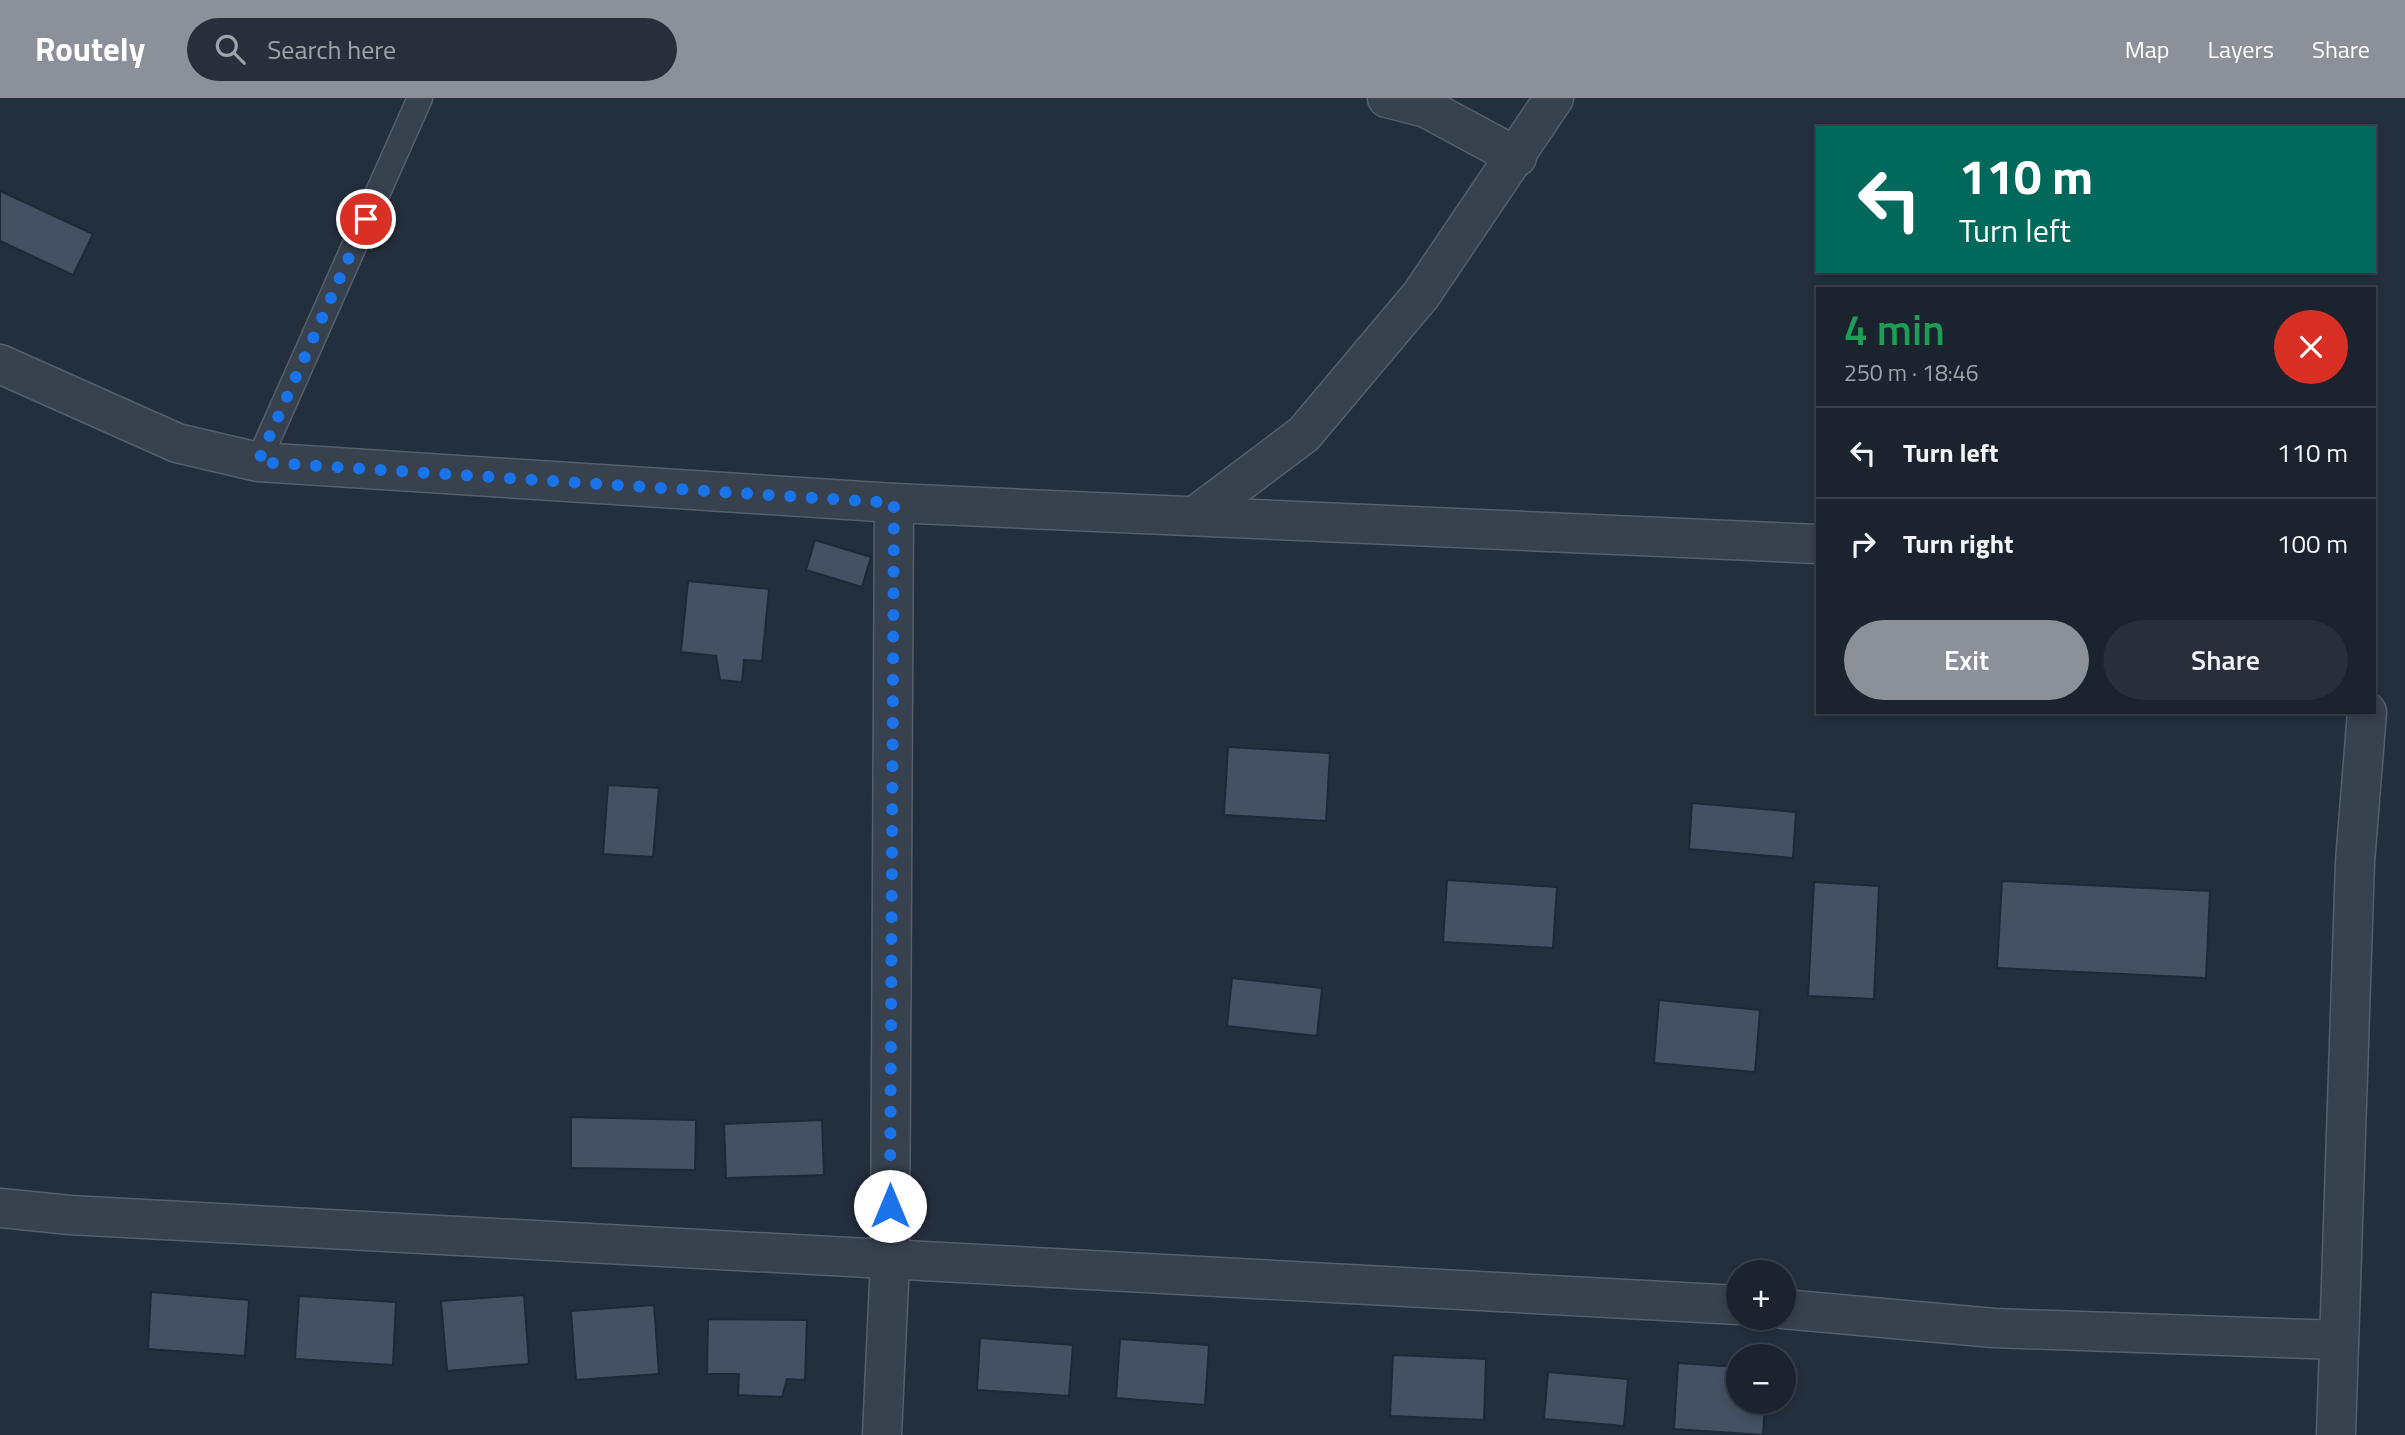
<!DOCTYPE html>
<meta charset="utf-8">
<style>
body{margin:0;font-family:"Titillium Web",sans-serif;background:#282f3a;color:#f1f3f6;height:100vh;display:flex;flex-direction:column;font-size:26px;white-space:nowrap}
*{box-sizing:border-box;margin:0}
p{font-size:23px;color:#a0a4aa}
.icon{flex:none;width:38px;height:38px;fill:none;stroke:currentColor;stroke-width:2;stroke-linecap:round;stroke-linejoin:round}
.map{position:relative;flex:1;overflow:hidden}
.side{position:absolute;left:1816px;top:189px;width:560px;height:427px;display:flex;flex-direction:column;background:#1b232e;border-radius:0px;box-shadow:0 4px 10px #0003,0 0 0 2px #39404a}
.side>*{flex:none}
.guide{position:absolute;left:1816px;top:28px;width:560px;height:147px;border-radius:0px;box-shadow:0 4px 10px #0003,0 0 0 2px #39404a;background:#00695c;color:#fff;overflow:hidden}
.buttons{position:absolute;left:1726px;top:1162px;display:grid;gap:14px}
.buttons a{display:grid;place-items:center;width:70px;height:70px;border-radius:50%;background:#1b232e;box-shadow:0 4px 10px #0003,0 0 0 2px #39404a;font-size:35px}
.pin{position:absolute;display:grid;place-items:center;width:60px;height:60px;color:#fff;margin:-30px;border:4px solid #fff;border-radius:50%;box-shadow:0 2px 7px #0007}
.me{position:absolute;width:77px;margin:-38px;rotate:0deg;stroke-linejoin:round;filter:drop-shadow(0 0 5px #0008)}
.turn{display:flex;align-items:center;gap:24px;height:147px;padding:0 28px;font-size:32px}
.turn .icon{width:91px;height:91px;stroke-width:2.5}
.turn b{display:block;font-size:49px;line-height:60px}
.round{display:grid;place-items:center;flex:none;width:74px;height:74px;border-radius:37px;background:#282f3a}
.head{display:flex;align-items:center;justify-content:space-between;height:119px;padding:0 28px}
h1{font-size:42px;font-weight:600;line-height:52px;color:#1e9e55}
.action{display:flex;gap:14px;margin-top:auto;padding:14px 28px}
.action a{flex:1;height:80px;border-radius:42px;background:#8c9099;color:#fff;font-size:28px;font-weight:600;line-height:80px;text-align:center}
.action a+a{background:#282f3a;color:#f1f3f6}
ul{padding:0;list-style:none}
li{display:flex;align-items:center;gap:21px;height:91px;padding:0 28px;border-top:2px solid #39404a}
li div{flex:1}
li b{display:block;font-size:26px}
li em{font-style:normal}
header{display:flex;align-items:center;gap:42px;box-sizing:border-box;height:98px;padding:0 35px;background:#8c9099;color:#fff}
header strong{font-size:33px}
nav{display:flex;gap:38px;margin-inline-start:auto;font-size:24px}
.search{width:490px;height:63px;background:#282f3a;display:flex;align-items:center;gap:18px;box-sizing:border-box;padding:0 24px;border-radius:38px;color:#a0a4aa;font-size:26px}
.map>svg:first-child{display:block}
.building{fill:#455162;stroke:#1f2835;stroke-width:2}
.lines{fill:none;stroke-linecap:round;stroke-linejoin:round}
.lane-casing{stroke:#565f6c;stroke-width:27}
.street-casing{stroke:#565f6c;stroke-width:41}
.lane{stroke:#38414e;stroke-width:24}
.street{stroke:#38414e;stroke-width:38}
.route{stroke:#1a73e8;stroke-width:12;stroke-dasharray:0 21.6}
</style>
<header>
<strong>Routely</strong>
<div class="search"><svg class="icon" aria-label="search" viewBox="0 0 24 24"><circle cx="10" cy="10" r="6"/><path d="M15 15l6 6"/></svg>Search here</div>
<nav><a>Map</a><a>Layers</a><a>Share</a></nav>
</header>
<div class="map">
<svg width="2405" height="1337" viewBox="0 0 2405 1337">
<rect width="100%" height="100%" fill="#242f3e"/>
<g class="building">
<polygon points="0,93 93,136 73,177 0,143"/>
<polygon points="815,442 871,459 862,489 806,472"/>
<polygon points="688,483 769,491 762,563 744,562 742,584 720,582 716,558 681,554"/>
<polygon points="1228,649 1330,655 1326,723 1224,717"/>
<polygon points="608,687 659,690 653,759 603,756"/>
<polygon points="1692,705 1796,714 1793,760 1689,751"/>
<polygon points="1447,782 1557,789 1553,850 1443,844"/>
<polygon points="2002,783 2210,793 2206,880 1997,870"/>
<polygon points="1814,784 1879,788 1874,901 1808,898"/>
<polygon points="1232,880 1322,890 1317,938 1227,928"/>
<polygon points="1659,902 1760,912 1755,974 1654,965"/>
<polygon points="571,1019 696,1022 695,1072 571,1070"/>
<polygon points="822,1022 824,1077 726,1080 724,1026"/>
<polygon points="151,1194 249,1202 245,1258 148,1251"/>
<polygon points="524,1197 529,1266 447,1273 441,1203"/>
<polygon points="299,1198 396,1204 393,1267 295,1261"/>
<polygon points="654,1207 659,1276 576,1282 571,1213"/>
<polygon points="708,1221 807,1222 805,1282 787,1281 782,1299 738,1297 739,1276 707,1276"/>
<polygon points="980,1240 1073,1247 1069,1298 977,1292"/>
<polygon points="1120,1241 1209,1247 1205,1307 1116,1300"/>
<polygon points="1393,1257 1486,1261 1484,1322 1390,1318"/>
<polygon points="1678,1265 1738,1269 1738,1304 1765,1304 1763,1337 1674,1331"/>
<polygon points="1548,1274 1628,1281 1624,1328 1544,1321"/>
</g>
<g class="lines">
<defs>
<polyline id="lane" points="258,364 420,0"/>
<g id="street">
<polyline points="1387,0 1426,10 1517,59"/>
<polyline points="0,266 177,345 258,364 894,405 1818,446"/>
<polyline points="1195,418 1304,336 1421,197 1554,0"/>
<polyline points="0,1110 70,1117 1738,1207"/>
<polyline points="1783,1211 1994,1230 2339,1242"/>
<polyline points="882,1337 890,1162 894,405"/>
<polyline points="2336,1337 2355,764 2367,614"/>
</g>
</defs>
<use href="#lane" class="lane-casing"/>
<use href="#street" class="street-casing"/>
<use href="#lane" class="lane"/>
<use href="#street" class="street"/>
</g>
<g class="lines">
<polyline class="route" points="366,121 258,364 894,405 890,1108"/>
</g>
</svg>
<div class="buttons">
<a>+</a>
<a>−</a>
</div>
<div class="pin" style="left:366px;top:121px;background:#d93025"><svg class="icon" aria-label="arrive" viewBox="0 0 24 24"><path d="M6 21V4h12l-3 4 3 4H6"/></svg></div>
<svg class="me" style="left:890px;top:1108px" viewBox="-20 -20 40 40"><circle r="19" fill="#fff"/><path d="M0-13L10 11 0 6-10 11z" fill="#1a73e8"/></svg>
<div class="guide">
<div class="turn"><svg class="icon" aria-label="left" viewBox="0 0 24 24"><path d="M17 20v-9H6M10 6l-5 5 5 5"/></svg><div><b>110 m</b>Turn left</div></div>
</div>
<section class="side">
<div class="head"><div><h1>4 min</h1><p>250 m · 18:46</p></div><a class="round" style="background:#d93025;color:#fff"><svg class="icon" aria-label="close" viewBox="0 0 24 24"><path d="M6 6l12 12M18 6L6 18"/></svg></a></div>
<ul>
<li><svg class="icon" aria-label="left" viewBox="0 0 24 24"><path d="M17 20v-9H6M10 6l-5 5 5 5"/></svg><div><b>Turn left</b></div><em>110 m</em></li>
<li><svg class="icon" aria-label="right" viewBox="0 0 24 24"><path d="M7 20v-9h11M14 6l5 5-5 5"/></svg><div><b>Turn right</b></div><em>100 m</em></li>
</ul>
<div class="action"><a>Exit</a><a>Share</a></div>
</section>
</div>
